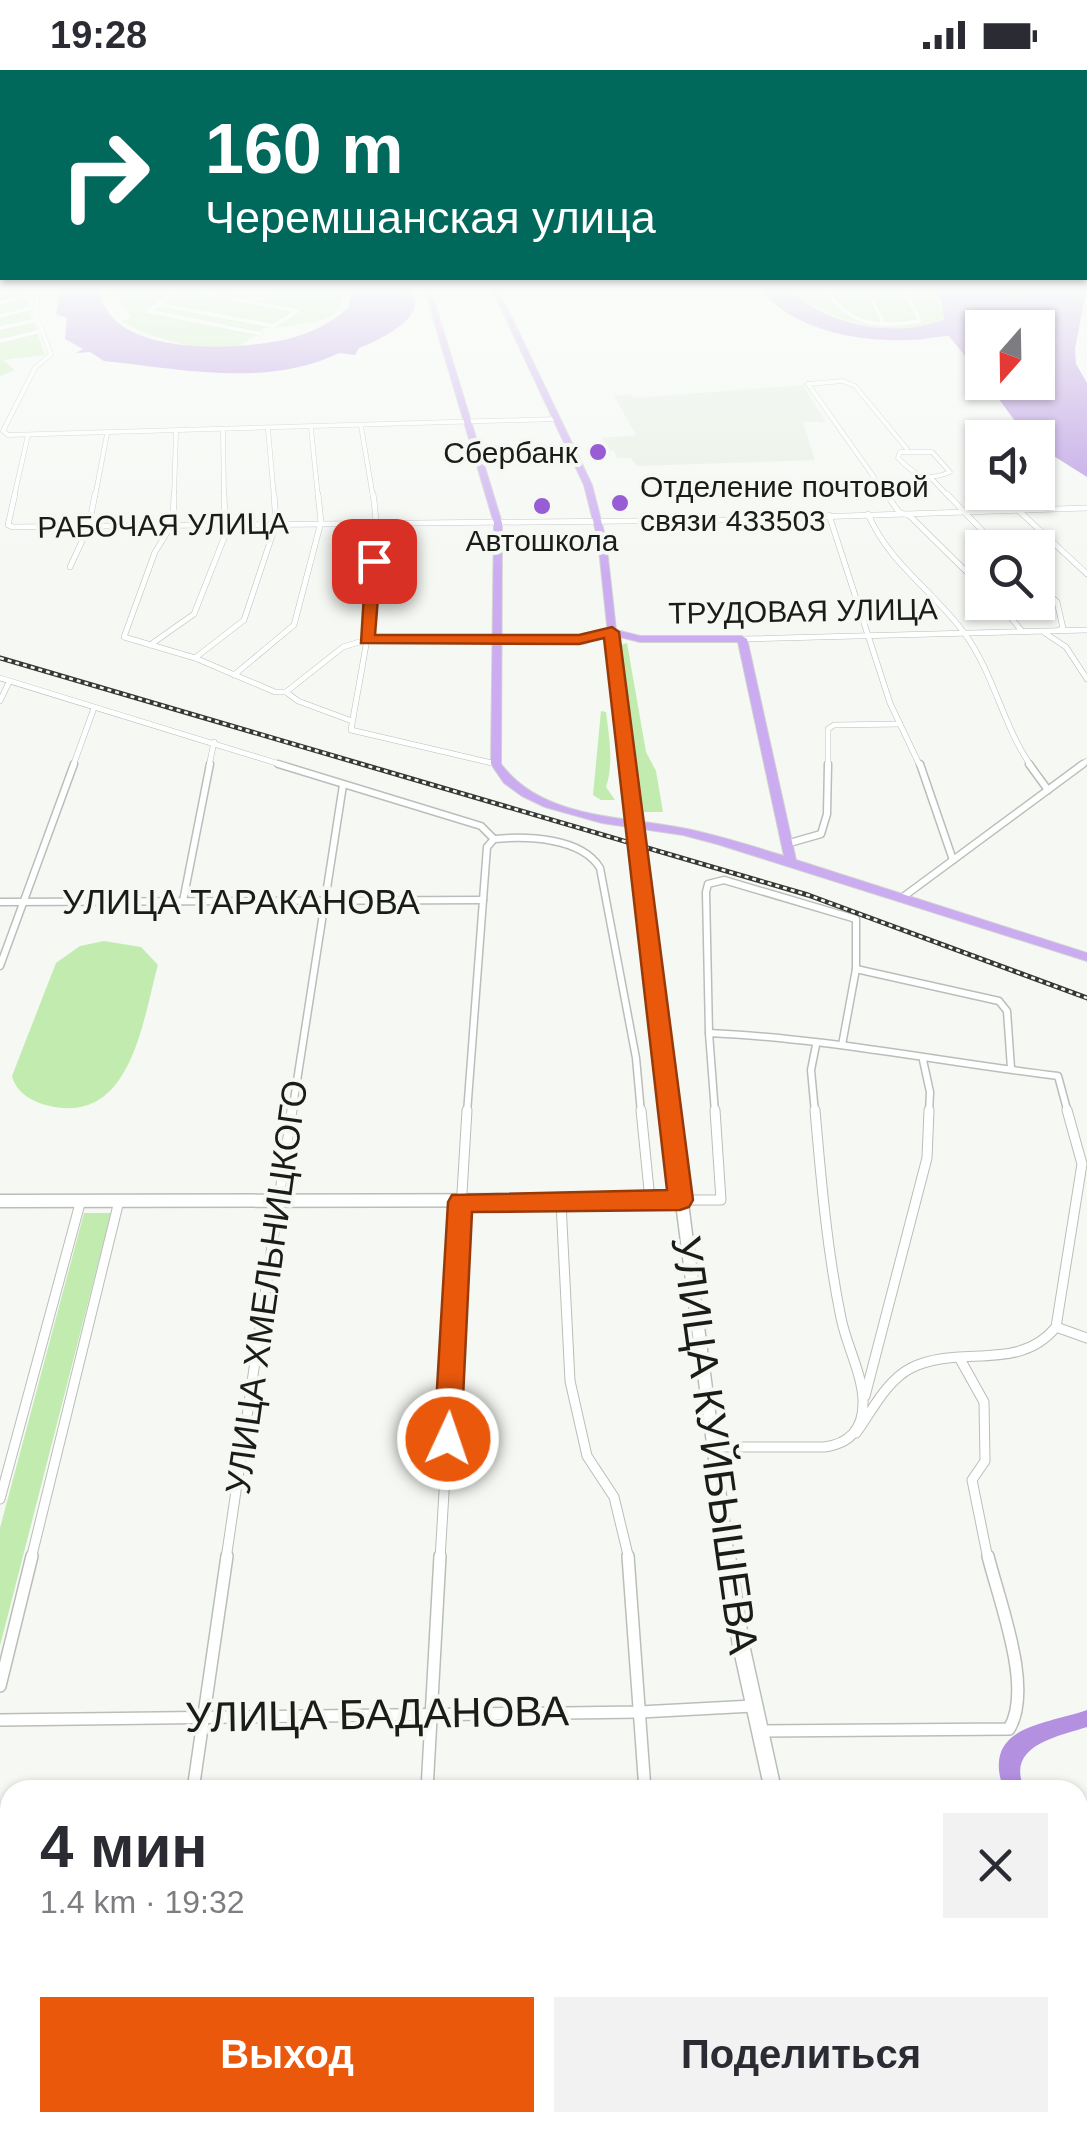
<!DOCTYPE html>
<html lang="ru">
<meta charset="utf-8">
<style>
body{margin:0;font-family:Helvetica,sans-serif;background:#f2f2f3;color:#2b2b33;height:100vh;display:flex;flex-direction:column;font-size:38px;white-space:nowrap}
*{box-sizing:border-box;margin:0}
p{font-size:32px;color:#7c7c81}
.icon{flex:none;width:55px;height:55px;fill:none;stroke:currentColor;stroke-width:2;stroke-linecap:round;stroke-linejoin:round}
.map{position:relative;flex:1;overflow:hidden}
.sheet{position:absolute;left:0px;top:1710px;width:1088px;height:352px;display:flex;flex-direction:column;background:#fff;border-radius:30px 30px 0 0;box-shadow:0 2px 8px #0004}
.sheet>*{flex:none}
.top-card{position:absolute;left:0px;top:0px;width:1088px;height:210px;box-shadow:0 2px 8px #0004;background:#00695c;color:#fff;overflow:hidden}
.needle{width:65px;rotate:200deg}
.buttons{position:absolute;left:965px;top:240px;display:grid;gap:20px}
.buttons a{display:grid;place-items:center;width:90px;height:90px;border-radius:0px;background:#fff;box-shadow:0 2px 8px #0004;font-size:50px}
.pin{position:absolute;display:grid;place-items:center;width:85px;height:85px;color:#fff;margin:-42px;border-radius:20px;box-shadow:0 5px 15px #0006}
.me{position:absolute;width:110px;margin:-55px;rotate:3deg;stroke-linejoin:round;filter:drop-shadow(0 0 8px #0008)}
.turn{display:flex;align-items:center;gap:35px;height:210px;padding:0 40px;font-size:45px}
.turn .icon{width:130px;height:130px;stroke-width:2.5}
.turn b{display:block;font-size:70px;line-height:85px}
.round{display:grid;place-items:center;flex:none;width:105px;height:105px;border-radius:0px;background:#f2f2f3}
.overview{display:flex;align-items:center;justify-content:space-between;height:170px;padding:0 40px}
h1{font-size:60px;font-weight:600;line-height:75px}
.action{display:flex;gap:20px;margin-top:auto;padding:20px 40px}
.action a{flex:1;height:115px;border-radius:0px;background:#ea580c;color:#fff;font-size:40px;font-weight:600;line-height:115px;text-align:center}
.action a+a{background:#f2f2f3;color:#2b2b33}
.status{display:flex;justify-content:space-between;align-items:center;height:70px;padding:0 50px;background:#fff;direction:ltr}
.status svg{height:28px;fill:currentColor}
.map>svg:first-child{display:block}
.built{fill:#e6eee3}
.green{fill:#c2ecaf}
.water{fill:#b490e1}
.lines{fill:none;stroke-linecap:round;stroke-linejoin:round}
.minor-far4-casing{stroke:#babeb9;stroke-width:5}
.minor-far3-casing{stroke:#babeb9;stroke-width:6}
.minor-far2-casing{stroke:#babeb9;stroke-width:9}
.minor-far1-casing{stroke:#babeb9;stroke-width:11}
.minor-casing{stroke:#babeb9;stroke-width:14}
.tertiary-casing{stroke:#babeb9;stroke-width:18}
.secondary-far3-casing{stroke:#babeb9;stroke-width:9}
.secondary-far2-casing{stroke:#babeb9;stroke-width:12}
.secondary-far1-casing{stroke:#babeb9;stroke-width:15}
.secondary-casing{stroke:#babeb9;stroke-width:19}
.trunk-casing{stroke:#d1d2d1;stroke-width:2}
.minor-far4{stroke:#fff;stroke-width:4}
.minor-far3{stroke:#fff;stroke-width:5}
.minor-far2{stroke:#fff;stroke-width:6}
.minor-far1{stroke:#fff;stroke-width:9}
.minor{stroke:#fff;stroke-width:11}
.tertiary{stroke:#fff;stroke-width:15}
.secondary-far3{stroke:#fff;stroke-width:8}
.secondary-far2{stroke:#fff;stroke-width:10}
.secondary-far1{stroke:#fff;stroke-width:12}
.secondary{stroke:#fff;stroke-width:16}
.trunk{fill:#cbacf0;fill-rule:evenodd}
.rail-casing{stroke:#363835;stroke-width:5}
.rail{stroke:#f5f8f3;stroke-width:2.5;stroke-dasharray:4;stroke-linecap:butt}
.secondary-bridge-casing{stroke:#babeb9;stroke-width:12;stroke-linecap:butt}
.secondary-bridge{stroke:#fff;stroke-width:10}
.route{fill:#ea580c;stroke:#983908;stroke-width:2.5}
.poi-dot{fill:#985dd5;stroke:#f5f8f3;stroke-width:4}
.labels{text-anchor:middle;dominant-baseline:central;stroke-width:8;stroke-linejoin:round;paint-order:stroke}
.far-poi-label{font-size:30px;fill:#1a1c1a;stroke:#f5f8f3;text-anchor:end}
.far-street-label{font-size:30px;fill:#1a1c1a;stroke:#f5f8f3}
.street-label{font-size:35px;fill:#1a1c1a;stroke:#f5f8f3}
.near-street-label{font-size:42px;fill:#1a1c1a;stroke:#f5f8f3}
</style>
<div class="status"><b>19:28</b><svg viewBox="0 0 49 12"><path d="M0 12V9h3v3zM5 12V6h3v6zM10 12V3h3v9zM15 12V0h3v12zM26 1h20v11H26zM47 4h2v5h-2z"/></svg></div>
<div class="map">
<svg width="1087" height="2062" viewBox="0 0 1087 2062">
<rect width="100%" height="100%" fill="#f5f8f3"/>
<polygon class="built" points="803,315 826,352 803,352 815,390 637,396 631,388 617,388 614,381 608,381 602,368 636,365 614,326 629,324 634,328"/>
<g class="green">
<polygon points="0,217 31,224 28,237 45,285 3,290 15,300 0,306"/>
<path d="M108,217H199L264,231C284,213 313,217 339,217L345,223C339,249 324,250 302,254C290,256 281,259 269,255C259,261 246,273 237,276C211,285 144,267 122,251L131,248Z"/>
<path d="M788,217H932L945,246C913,278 815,248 788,217Z"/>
<polygon points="627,573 646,682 656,701 663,742 644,742 621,575"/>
<path d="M601,641L606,642C609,665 614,694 606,717L615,730H601L593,725Z"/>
<path d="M104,871L141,877L158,895C142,952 131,1058 46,1035C31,1031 16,1022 12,1006L56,893L80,876Z"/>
<polygon points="84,1143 111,1143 0,1576 0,1458"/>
</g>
<g class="water">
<path d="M61,217H100C103,290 247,281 295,267C316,261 333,251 349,237L352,217H408C409,219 415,229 415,232C417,252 375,272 359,278L355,285L339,283C267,318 182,299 104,291L90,282L76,283L83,279L65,269L67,248L56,244Z"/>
<path d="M758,217H788C821,255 898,270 944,249L941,230L932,217H1087L1075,278L1076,294L1087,313V407L1038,376V368L1024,363L987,313L1038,312V258H982V307L949,266C936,266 923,270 909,270C856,272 792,260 758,217Z"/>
<path d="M1087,1640V1657C1056,1667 1004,1676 1025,1720H1004C980,1656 1044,1655 1087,1640Z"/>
</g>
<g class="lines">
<defs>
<g id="minor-far4">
<polyline points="38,217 36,245 51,284 35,298 3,361 8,365 557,349"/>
<polyline points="259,217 278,219"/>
<path d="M824,217C849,256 876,258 920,251L903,217"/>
<polyline points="866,217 883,252"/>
<polyline points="0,233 35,224"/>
<polyline points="157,234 274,256"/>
<polyline points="148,241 182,219 297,241"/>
<polyline points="148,241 261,264"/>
<polyline points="0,246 35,237"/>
<polyline points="272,257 297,241"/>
<polyline points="0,258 37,250"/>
<polyline points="0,271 41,261"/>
<polyline points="808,314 888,427"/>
<polyline points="808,314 843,311 855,316 907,379"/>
<polyline points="361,356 373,427"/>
<polyline points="311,358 318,427"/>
<polyline points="268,359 274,427"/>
<polyline points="223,361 224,427"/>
<path d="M900,382H932L950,402C925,412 916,406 898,388Z"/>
<polyline points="932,409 949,427"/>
<polyline points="14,427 28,365"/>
<polyline points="95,427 107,364"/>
<polyline points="174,427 176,362"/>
</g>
<g id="minor-far3">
<polyline points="15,424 8,455 13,457 726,450 1087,438"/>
<polyline points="174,424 173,453 155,482 124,567 195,588 275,622 286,622"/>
<polyline points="224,424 225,453"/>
<path d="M373,424C385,497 363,588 351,660L496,694"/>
<polyline points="886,424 899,442 910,446 982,517"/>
<polyline points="947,424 999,478"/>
<polyline points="1017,439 1087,504"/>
<path d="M868,444C890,495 934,521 965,564C994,604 1003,656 1031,696"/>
<polyline points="829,445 890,633 920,696"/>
<polyline points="70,497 89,456 95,424"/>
<polyline points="1038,514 1057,532 1063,558 1059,560"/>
<polyline points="998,532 1021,560"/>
<polyline points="1045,563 1066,577 1087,609"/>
<polyline points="742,569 1087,560"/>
<polyline points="150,575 194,544 230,453"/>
<polyline points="195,588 244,550 276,454 274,424"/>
<polyline points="234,605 294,555 321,452 318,424"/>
<polyline points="0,608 286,696"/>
<polyline points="0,631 9,612"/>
<polyline points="352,651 298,631 286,622 343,577 366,570 499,570"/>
<polyline points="73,696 94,638"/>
<polyline points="209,696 214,672"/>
<polyline points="828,696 828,659 834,655 900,654"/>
<polyline points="1080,696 1087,691"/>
</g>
<g id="minor-far2">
<path d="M278,694L481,756L494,769C526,766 581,767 600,798L636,988L641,1043"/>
<polyline points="920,694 953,790"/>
<polyline points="1029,694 1048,720"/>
<polyline points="786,774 821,764 827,744 828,694"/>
<polyline points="903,827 1083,694"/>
<polyline points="183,831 210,694"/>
<polyline points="0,832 483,830"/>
<polyline points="0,896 74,694"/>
<polyline points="856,899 999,931 1007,941 1011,998"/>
<polyline points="709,963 706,822 708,814 724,810 856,849 856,899 842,975"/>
<polyline points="923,990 930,1022 929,1043"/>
<polyline points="292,1043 343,715"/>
<polyline points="467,1043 487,777 494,769"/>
<path d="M715,1043L709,963C826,968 942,992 1058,1006L1068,1043"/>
<polyline points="815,1043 811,1000 816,975"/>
</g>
<g id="minor-far1">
<polyline points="641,1040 650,1130"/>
<polyline points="681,1130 721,1130 715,1040"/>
<polyline points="561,1133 570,1311 587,1386 614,1427 629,1489"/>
<polyline points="1056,1257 1087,1268"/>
<polyline points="960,1289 984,1332 985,1391 972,1410 988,1489"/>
<polyline points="865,1326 927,1088 929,1040"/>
<path d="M856,1363C872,1341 886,1311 911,1298C959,1274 1019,1303 1056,1257L1082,1094L1067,1040"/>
<path d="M711,1377H824C850,1374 864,1358 863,1330C862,1303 846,1274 841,1248C827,1180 821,1109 815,1040"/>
<polyline points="0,1429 81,1130"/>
<polyline points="31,1489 119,1131"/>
<polyline points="226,1489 292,1040"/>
<polyline points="440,1489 467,1040"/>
</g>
<g id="minor">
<polyline points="628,1486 645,1720"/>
<polyline points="0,1616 32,1486"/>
<polyline points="0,1650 640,1642 753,1636"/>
<path d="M762,1661L1009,1659C1034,1619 999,1531 988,1486"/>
<polyline points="193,1720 227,1486"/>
<polyline points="427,1720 440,1486"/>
<polyline points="666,2052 667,2062"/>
<polyline points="936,2052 940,2062"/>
<polyline points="140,2062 142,2052"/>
<polyline points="403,2062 404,2052"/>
</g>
<polyline id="tertiary" points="1078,1889 1087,1885"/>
<g id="secondary-far3">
<polyline points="579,569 611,562 627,696"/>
<polyline points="499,570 585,570"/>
</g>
<g id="secondary-far2">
<polyline points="627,694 632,734"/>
<polyline points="641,801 671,1043"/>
</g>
<g id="secondary-far1">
<polyline points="670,1040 728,1489"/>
<polyline points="0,1131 681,1130"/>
</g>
<g id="secondary">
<polyline points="727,1486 741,1575 773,1720"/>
<polyline points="865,2052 867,2062"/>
</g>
<path id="trunk" d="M424,217H430L502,453L501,694C543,750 625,746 687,759C720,766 752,776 784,786L738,572H640L608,564L598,470L584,415L491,217H497L592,415L606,470L616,560L640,566H742L747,569L796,790L1087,883V891L717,774L683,765L602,753L545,737L522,726L504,713L491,694L494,453Z"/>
</defs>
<use href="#minor-far4" class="minor-far4-casing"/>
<use href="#minor-far3" class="minor-far3-casing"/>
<use href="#minor-far2" class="minor-far2-casing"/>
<use href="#minor-far1" class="minor-far1-casing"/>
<use href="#minor" class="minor-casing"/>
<use href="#tertiary" class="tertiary-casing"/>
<use href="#secondary-far3" class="secondary-far3-casing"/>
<use href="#secondary-far2" class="secondary-far2-casing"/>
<use href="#secondary-far1" class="secondary-far1-casing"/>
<use href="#secondary" class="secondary-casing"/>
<use href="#trunk" class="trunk-casing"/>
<use href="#minor-far4" class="minor-far4"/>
<use href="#minor-far3" class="minor-far3"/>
<use href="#minor-far2" class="minor-far2"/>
<use href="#minor-far1" class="minor-far1"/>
<use href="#minor" class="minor"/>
<use href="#tertiary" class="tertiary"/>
<use href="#secondary-far3" class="secondary-far3"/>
<use href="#secondary-far2" class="secondary-far2"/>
<use href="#secondary-far1" class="secondary-far1"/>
<use href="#secondary" class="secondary"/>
<use href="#trunk" class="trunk"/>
<defs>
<polyline id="rail" points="0,588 808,825 1087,928"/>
</defs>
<use href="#rail" class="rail-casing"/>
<use href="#rail" class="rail"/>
<defs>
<polyline id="secondary-bridge" points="632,734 641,801"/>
</defs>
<use href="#secondary-bridge" class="secondary-bridge-casing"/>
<use href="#secondary-bridge" class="secondary-bridge"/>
</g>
<linearGradient id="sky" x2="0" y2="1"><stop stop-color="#93a6e5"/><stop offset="0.43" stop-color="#fafcfa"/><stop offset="1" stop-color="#fafcfa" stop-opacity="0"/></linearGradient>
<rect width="1087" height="505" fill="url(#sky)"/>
<polygon class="route" points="374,487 381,491 375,565 579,565 612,557 619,562 693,1130 689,1137 680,1140 472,1142 461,1369 457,1378 448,1382 438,1378 434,1369 448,1132 452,1125 667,1120 604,568 579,574 361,573 366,491"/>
<g class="poi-dot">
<circle cx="598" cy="382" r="10"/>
<circle cx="620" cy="433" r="10"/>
<circle cx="542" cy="436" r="10"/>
</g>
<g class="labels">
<g class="far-poi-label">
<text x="578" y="382">Сбербанк</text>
<text x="640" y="416" text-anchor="start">Отделение почтовой<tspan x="640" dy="34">связи 433503</tspan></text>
<text x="542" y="470" text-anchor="middle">Автошкола</text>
</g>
<g class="far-street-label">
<text transform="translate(163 455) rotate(-1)">РАБОЧАЯ УЛИЦА</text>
<text transform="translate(803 541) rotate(-1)">ТРУДОВАЯ УЛИЦА</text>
</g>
<g class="street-label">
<text x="241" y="831">УЛИЦА ТАРАКАНОВА</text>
<text transform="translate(266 1217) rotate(-82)">УЛИЦА ХМЕЛЬНИЦКОГО</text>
</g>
<g class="near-street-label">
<text transform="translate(715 1375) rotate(82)">УЛИЦА КУЙБЫШЕВА</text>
<text transform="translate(377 1644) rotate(-1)">УЛИЦА БАДАНОВА</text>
</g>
</g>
</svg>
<div class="buttons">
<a><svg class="needle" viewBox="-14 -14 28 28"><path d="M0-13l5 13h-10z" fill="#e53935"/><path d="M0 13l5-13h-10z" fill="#7c7c81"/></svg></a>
<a><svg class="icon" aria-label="sound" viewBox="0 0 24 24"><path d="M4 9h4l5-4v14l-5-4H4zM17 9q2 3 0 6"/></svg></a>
<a><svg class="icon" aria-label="search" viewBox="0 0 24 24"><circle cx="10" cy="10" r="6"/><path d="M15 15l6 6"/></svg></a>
</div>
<div class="pin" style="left:374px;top:491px;background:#d93025"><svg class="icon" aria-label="arrive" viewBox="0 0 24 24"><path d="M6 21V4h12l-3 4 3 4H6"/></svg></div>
<svg class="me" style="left:448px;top:1369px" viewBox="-20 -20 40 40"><circle r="17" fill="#ea580c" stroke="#fff" stroke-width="3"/><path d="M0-11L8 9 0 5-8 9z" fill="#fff"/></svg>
<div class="top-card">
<div class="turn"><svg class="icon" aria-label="right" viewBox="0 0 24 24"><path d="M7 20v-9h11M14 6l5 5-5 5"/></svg><div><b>160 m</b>Черемшанская улица</div></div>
</div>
<section class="sheet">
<div class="overview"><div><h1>4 мин</h1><p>1.4 km · 19:32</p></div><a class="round"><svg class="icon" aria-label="close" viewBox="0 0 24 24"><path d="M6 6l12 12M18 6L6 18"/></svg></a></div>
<div class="action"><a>Выход</a><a>Поделиться</a></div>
</section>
</div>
